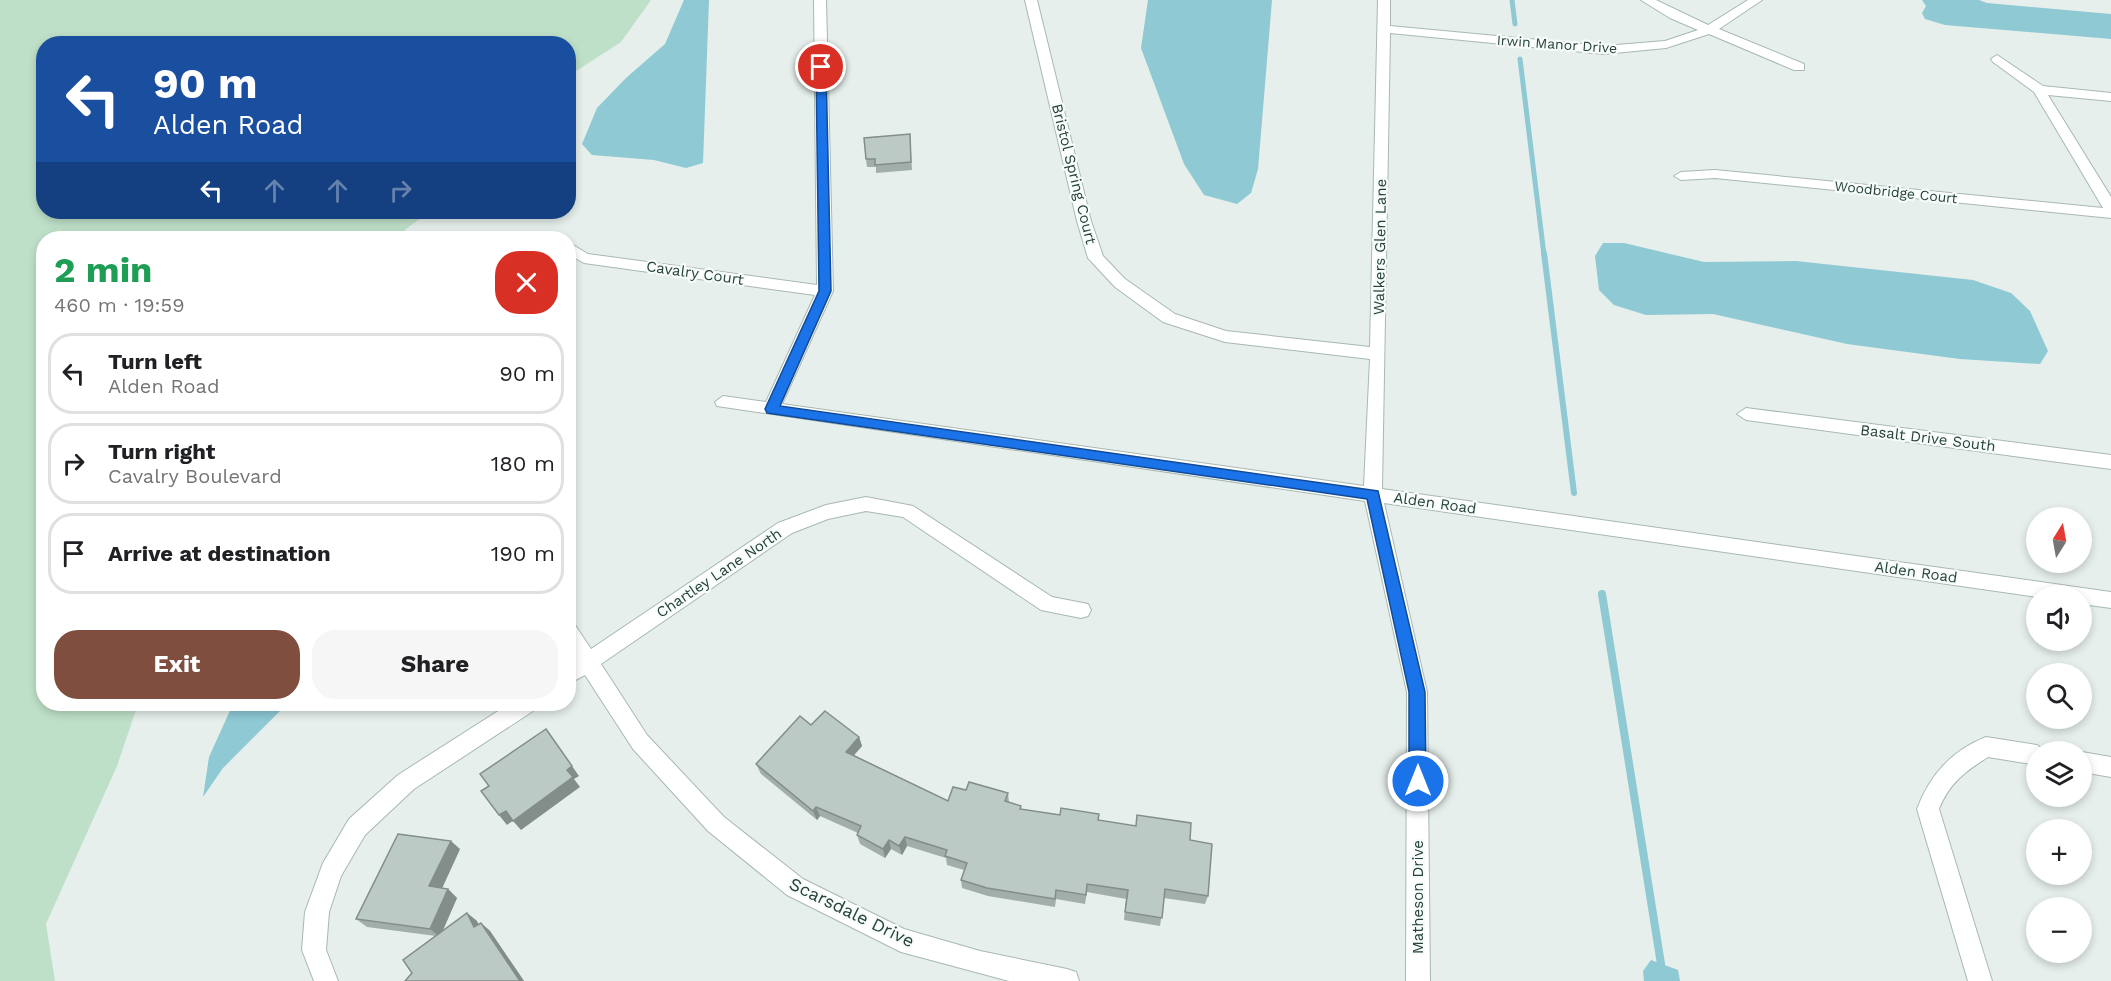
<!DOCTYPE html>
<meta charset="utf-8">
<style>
body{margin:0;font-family:"Work Sans",sans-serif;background:#f6f6f6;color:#202124;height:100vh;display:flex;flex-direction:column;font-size:22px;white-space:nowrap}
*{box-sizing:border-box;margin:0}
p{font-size:20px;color:#757577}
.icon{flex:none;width:33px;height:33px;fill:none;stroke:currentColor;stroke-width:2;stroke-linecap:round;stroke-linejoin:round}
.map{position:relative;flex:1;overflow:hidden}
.sheet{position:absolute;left:36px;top:231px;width:540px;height:480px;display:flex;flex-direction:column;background:#fff;border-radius:24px;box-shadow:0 3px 9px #0003}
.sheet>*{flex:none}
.top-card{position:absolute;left:36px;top:36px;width:540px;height:183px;border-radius:24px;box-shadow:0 3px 9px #0003;background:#1a4fa0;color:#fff;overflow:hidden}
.needle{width:39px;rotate:11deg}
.buttons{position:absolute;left:2026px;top:507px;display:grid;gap:12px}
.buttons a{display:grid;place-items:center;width:66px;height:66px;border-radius:50%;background:#fff;box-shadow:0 3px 9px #0003;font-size:30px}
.pin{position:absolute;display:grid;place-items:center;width:51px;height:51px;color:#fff;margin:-26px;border:3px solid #fff;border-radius:50%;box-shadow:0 2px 6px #0007}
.me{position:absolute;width:66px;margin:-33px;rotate:0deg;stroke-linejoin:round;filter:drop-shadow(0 0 4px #0008)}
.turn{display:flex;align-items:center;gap:21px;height:126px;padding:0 18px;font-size:27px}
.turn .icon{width:78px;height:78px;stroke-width:2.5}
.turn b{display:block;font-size:42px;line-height:51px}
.lanes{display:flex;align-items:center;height:57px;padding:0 18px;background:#0003;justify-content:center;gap:30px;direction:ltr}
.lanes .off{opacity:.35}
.round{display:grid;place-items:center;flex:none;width:63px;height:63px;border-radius:24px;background:#f6f6f6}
.summary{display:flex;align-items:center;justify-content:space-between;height:102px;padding:0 18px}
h1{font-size:36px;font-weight:700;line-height:45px;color:#1e9e55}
.primary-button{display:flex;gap:12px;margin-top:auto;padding:12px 18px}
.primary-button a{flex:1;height:69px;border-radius:24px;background:#7f4e3f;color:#fff;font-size:24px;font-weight:700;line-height:69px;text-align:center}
.primary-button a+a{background:#f6f6f6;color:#202124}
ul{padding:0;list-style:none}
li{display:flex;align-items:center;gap:18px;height:81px;margin:0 12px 9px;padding:0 6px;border:3px solid #e0e0e0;border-radius:24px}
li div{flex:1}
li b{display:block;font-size:22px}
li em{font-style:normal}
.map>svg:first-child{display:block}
.green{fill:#bfe0c8}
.water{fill:#8ec9d4}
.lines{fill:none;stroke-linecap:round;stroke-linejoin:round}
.stream-far2{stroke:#8ec9d4;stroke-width:5}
.stream-far1{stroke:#8ec9d4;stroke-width:6}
.stream{stroke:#8ec9d4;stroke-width:8}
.minor-casing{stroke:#a8b8b2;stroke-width:2}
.minor{fill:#fff;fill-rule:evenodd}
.wall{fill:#a1aea9}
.shaded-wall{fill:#838d89}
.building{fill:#bbcac4;stroke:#838d89;stroke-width:1.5}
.route{fill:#1a73e8;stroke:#114b97;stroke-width:1.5}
.labels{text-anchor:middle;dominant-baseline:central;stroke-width:4.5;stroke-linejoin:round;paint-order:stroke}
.far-street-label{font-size:14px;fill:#24423a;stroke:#f7fbf9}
.street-label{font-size:15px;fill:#24423a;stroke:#f7fbf9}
.near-street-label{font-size:18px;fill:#24423a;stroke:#f7fbf9}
</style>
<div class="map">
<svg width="2111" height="981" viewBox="0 0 2111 981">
<rect width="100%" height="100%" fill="#e6efeb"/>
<polygon class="green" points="0,0 651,0 621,42 573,73 569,80 568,44 44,44 44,212 429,212 406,229 400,238 44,238 44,704 138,704 117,766 46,924 55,981 0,981"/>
<g class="water">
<polygon points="684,0 709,0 703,163 686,168 654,160 592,155 582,144 597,108 626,78 665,44"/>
<polygon points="1148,0 1272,0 1258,169 1251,193 1237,204 1204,195 1184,164 1141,48"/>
<polygon points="1922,0 1979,0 1987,3 2111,14 2111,39 1945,25 1925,19 1922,13 1926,6"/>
<polygon points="1603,243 1624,243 1704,262 1796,261 1973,280 2011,293 2030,311 2048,351 2040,364 1960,359 1847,344 1713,314 1646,315 1614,305 1599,290 1595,256"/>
<polygon points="233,704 287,704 223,768 203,797 209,757"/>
<polygon points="1651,960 1678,970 1680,981 1644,981 1643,971"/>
</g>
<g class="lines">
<g class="stream-far2">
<polyline points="1512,0 1515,24"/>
<polyline points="1520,59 1544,255"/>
</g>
<polyline class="stream-far1" points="1544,253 1574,493"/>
<polyline class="stream" points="1602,594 1661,964"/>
<defs>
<g id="minor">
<polygon points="814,0 826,0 833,291 782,404 1364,486 1370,359 1225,342 1163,322 1115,287 1088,258 1077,221 1025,0 1037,0 1091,221 1103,256 1125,279 1175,314 1226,331 1370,347 1378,0 1390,0 1390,26 1604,46 1665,41 1698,30 1670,18 1641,0 1656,0 1708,25 1748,0 1762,0 1719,29 1804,64 1804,70 1794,70 1709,34 1666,48 1604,54 1390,33 1382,489 2111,592 2111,608 2082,604 2082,596 2037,597 1384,503 1427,692 1430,981 1406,981 1407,692 1365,501 717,406 715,402 723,396 766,402 815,295 584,263 568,254 568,242 588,254 817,285"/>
<polygon points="1997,55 2043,86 2111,93 2111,101 2048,95 2111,197 2111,218 1715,178 1681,180 1674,176 1681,172 1715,170 2103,208 2034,92 1993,62 1991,59"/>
<polygon points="1746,408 2111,455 2111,469 1746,420 1737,414"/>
<polygon points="866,497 913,506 1052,597 1088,604 1091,610 1088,616 1081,618 1041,610 903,517 866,511 828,519 792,533 601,664 647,735 724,817 803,879 904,929 980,951 1067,969 1076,972 1079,981 1009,981 901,952 787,895 708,831 633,749 585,675 568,684 568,664 575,659 568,649 568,623 575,625 591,649 778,523 826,505"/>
<polygon points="509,704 536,704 533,711 414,789 365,835 341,876 329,912 326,950 338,981 314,981 302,950 305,912 323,863 349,819 398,775"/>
<path d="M1986,737L2037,745L2046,752H2037V765L1988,757C1966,771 1949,783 1939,809L1992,981H1968L1917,809C1930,775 1951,751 1986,737Z"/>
<polygon points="2082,752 2111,757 2111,777 2082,772"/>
</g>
</defs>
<use href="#minor" class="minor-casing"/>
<use href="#minor" class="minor"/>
</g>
<g class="wall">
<polygon points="910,134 912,170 876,173 876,167 867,167 866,159"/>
<polygon points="811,725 859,737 862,746 854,755 948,801 966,790 1008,793 1009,802 1021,809 1098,820 1190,840 1208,896 1205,904 1164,898 1160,926 1124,920 1126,899 1087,892 1085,904 1056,899 1055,907 988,896 962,888 961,880 964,870 947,865 946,858 907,846 902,855 891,849 885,858 860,844 857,835 858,833 820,816 817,820 761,774 756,764"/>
<polygon points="460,849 442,888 448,889 457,898 442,932 467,913 477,921 478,925 481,923 490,931 524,981 405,981 412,973 436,936 367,927 356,919"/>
</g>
<g class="shaded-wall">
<polygon points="546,729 579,776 574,779 580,787 521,830 513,821 567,770"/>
<polygon points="859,737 862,746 849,761 846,752"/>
<polygon points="816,807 820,816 817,820 813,811"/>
<polygon points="506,811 514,820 507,825 499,815"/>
<polygon points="905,837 907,846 902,855 899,846"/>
<polygon points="889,840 891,849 885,858 883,849"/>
<polygon points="451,841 460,849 439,895 429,886"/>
<polygon points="448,889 457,898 440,937 430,929"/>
<polygon points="467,913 477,921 483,935 474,927"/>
<polygon points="481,923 490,931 524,981 520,981"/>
</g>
<g class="building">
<polygon points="910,134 911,162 875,165 875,159 866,159 864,138"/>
<polygon points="825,711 859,737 846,752 948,801 953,787 966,790 969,782 1008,793 1005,801 1021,806 1020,809 1060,815 1061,808 1099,814 1098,820 1136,826 1137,815 1191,823 1190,840 1212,844 1208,896 1165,889 1162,918 1125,912 1128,890 1087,884 1086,895 1056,890 1055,899 987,888 961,880 967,863 945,856 947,850 905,837 899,846 889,840 883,849 857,835 861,826 816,807 813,811 756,764 800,716 811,725"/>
<polygon points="546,729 572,766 567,770 573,777 513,821 506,811 499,815 481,791 489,786 480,774"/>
<polygon points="398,834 451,841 429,886 448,889 430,929 356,919"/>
<polygon points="467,913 474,927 481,923 520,981 405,981 412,973 403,960"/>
</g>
<polygon class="route" points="821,64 826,67 831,291 780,406 1378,491 1425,692 1426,781 1423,786 1418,788 1412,786 1409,781 1409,692 1367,499 767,413 765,409 819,291 816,67"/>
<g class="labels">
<g class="far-street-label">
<text transform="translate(1557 44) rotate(4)">Irwin Manor Drive</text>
<text transform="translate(1896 192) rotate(6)">Woodbridge Court</text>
</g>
<g class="street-label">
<text transform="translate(1074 174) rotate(76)">Bristol Spring Court</text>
<text transform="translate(1380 247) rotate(-89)">Walkers Glen Lane</text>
<text transform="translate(695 273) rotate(8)">Cavalry Court</text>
<text transform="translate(1928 438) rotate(7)">Basalt Drive South</text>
<text transform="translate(1435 503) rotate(8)">Alden Road</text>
<text transform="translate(1916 572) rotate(8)">Alden Road</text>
<text transform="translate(719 573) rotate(-34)">Chartley Lane North</text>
<text transform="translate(1418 897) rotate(-90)">Matheson Drive</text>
</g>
<g class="near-street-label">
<text transform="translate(852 912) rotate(26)">Scarsdale Drive</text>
</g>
</g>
</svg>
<div class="buttons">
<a><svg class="needle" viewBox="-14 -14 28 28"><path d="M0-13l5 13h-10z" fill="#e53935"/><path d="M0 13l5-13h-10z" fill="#757577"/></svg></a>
<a><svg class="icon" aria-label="sound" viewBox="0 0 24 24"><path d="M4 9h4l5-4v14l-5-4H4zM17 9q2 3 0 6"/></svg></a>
<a><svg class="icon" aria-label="search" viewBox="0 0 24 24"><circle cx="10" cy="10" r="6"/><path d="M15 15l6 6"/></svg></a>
<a><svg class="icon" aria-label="layers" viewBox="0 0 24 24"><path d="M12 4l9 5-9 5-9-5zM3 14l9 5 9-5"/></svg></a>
<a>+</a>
<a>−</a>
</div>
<div class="pin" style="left:821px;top:67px;background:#d93025"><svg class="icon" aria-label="arrive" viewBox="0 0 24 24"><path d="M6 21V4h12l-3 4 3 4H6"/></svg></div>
<svg class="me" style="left:1418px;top:781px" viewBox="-20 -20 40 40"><circle r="17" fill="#1a73e8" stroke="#fff" stroke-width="3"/><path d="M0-11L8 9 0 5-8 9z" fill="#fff"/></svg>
<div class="top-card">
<div class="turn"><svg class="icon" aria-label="left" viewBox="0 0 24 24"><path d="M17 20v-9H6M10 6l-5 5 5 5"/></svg><div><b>90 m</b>Alden Road</div></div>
<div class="lanes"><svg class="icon" aria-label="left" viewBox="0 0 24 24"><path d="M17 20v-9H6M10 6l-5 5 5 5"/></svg><svg class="icon off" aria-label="ahead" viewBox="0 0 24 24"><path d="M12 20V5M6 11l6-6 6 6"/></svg><svg class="icon off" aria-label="ahead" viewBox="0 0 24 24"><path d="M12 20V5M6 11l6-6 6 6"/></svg><svg class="icon off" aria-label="right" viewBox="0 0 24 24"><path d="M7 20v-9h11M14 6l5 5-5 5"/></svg></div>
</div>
<section class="sheet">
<div class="summary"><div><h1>2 min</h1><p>460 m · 19:59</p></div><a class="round" style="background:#d93025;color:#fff"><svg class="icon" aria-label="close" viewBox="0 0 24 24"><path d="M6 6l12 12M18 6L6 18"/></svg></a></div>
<ul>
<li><svg class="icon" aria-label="left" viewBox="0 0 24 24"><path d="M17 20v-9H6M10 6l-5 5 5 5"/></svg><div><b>Turn left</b><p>Alden Road</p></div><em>90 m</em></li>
<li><svg class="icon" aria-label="right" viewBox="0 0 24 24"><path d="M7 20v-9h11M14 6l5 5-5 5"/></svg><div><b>Turn right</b><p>Cavalry Boulevard</p></div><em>180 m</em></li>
<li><svg class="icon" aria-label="arrive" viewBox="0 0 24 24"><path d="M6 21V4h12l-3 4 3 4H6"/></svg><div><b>Arrive at destination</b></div><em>190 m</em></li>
</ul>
<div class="primary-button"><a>Exit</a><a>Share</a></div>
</section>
</div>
